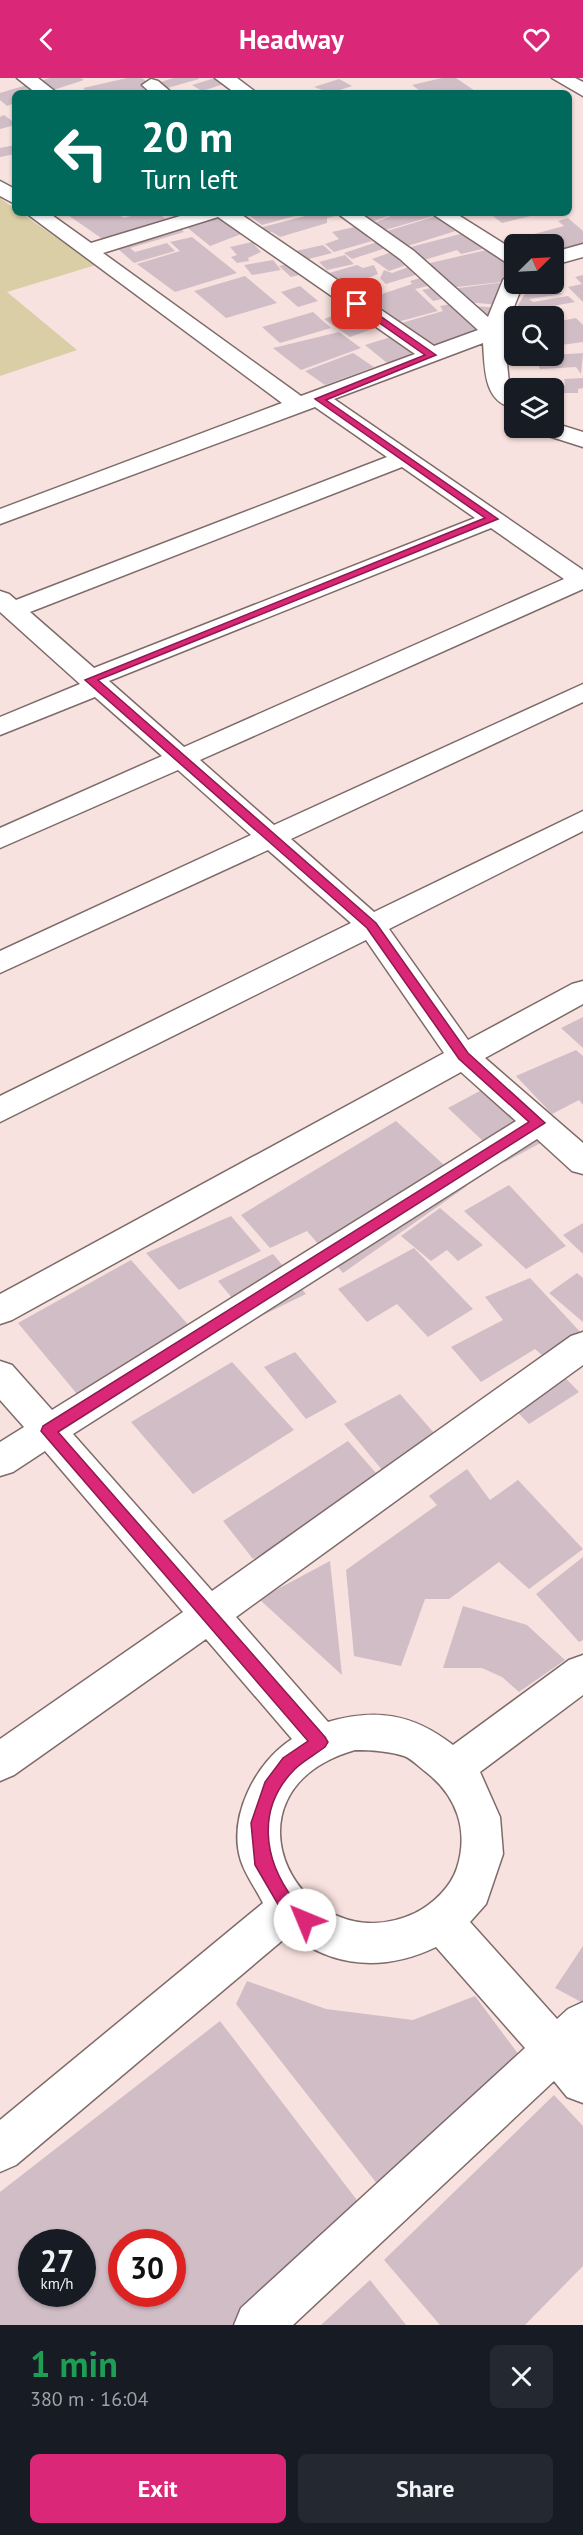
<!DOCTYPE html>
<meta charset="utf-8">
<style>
body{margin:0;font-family:"PT Sans",sans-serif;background:#242831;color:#f1f3f6;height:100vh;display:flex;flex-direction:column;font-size:22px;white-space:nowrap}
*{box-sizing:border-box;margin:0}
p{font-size:20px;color:#9ea1a6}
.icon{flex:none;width:33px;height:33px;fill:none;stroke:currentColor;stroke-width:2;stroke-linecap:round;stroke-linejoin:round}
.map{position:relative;height:2247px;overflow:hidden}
.panel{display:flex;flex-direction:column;background:#171b24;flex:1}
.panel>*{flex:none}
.banner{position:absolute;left:12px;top:12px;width:560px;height:126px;border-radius:9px;box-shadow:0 2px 4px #0004;background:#00695c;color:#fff;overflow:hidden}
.needle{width:39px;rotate:66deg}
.controls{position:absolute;left:504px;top:156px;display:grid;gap:12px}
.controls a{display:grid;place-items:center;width:60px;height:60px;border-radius:9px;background:#171b24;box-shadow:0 2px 4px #0004;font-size:30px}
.speed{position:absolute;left:18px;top:2151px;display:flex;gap:12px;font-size:30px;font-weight:700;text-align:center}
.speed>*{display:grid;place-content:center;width:78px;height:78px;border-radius:50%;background:#171b24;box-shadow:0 2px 4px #0004;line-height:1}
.speed small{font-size:15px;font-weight:400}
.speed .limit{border:9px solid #d22;background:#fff;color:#111}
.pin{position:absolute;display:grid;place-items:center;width:51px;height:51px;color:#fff;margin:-26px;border-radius:12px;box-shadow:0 3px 9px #0006}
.me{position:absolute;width:66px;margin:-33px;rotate:315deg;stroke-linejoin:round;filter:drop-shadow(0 0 4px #0008)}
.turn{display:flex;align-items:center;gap:21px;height:126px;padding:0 30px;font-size:27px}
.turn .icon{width:78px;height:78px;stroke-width:2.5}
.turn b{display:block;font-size:42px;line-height:51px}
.round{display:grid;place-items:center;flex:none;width:63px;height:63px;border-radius:9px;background:#242831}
.head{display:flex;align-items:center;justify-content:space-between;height:102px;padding:0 30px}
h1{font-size:36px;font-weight:600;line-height:45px;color:#1e9e55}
.cta{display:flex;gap:12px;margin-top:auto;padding:12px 30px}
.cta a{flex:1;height:69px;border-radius:9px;background:#db2777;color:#fff;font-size:24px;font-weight:600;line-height:69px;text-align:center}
.cta a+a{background:#242831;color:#f1f3f6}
header{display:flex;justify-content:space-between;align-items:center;height:78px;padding:0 30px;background:#db2777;color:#fff;font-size:27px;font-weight:600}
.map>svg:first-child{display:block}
.green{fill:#d9cea6}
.building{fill:#d1bdc6;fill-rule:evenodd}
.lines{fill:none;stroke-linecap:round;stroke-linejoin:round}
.minor-casing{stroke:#7e6b69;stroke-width:3}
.minor{fill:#fff;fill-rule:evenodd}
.route{fill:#db2777;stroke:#8e194d;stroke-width:1.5}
</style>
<header><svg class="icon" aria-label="back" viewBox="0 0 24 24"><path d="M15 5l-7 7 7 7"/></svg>Headway<svg class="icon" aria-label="heart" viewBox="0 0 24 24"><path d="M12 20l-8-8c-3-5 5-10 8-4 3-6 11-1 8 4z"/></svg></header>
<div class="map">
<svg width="583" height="2247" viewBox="0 0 583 2247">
<rect width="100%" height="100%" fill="#f8e2df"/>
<polygon class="green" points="0,120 15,131 15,135 21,135 96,187 7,214 77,272 0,298"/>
<g class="building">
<polygon points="81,0 84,2 44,15 15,15 15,25 7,28 0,22 0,15 50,0"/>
<polygon points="127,0 142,0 162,15 88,15 83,10"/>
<polygon points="173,0 199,0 199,1 164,11 155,6"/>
<polygon points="215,0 223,0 230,4 202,13 192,7"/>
<polygon points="442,0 456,0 478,15 423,15 412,7"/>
<polygon points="339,1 352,8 331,15 314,9"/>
<polygon points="4,37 15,45 15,47 0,51 0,39"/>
<polygon points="15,67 15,76 0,79 0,70"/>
<polygon points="65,135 115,135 124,140 142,135 158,135 168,143 104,162"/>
<polygon points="226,135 238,135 244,155 210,168 184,147"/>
<polygon points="246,135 302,135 302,136 262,147"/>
<polygon points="317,135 344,136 327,140 327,145 280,159 272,154 259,155 255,151"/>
<polygon points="371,135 395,135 368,146 360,138"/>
<polygon points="398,135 440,135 440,136 375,155 369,147"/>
<polygon points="489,135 539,135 539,136 502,145"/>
<polygon points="440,137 462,151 398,171 377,156"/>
<polygon points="568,140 583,153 583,170 554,179 554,166 534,166 523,159 564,148 558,143"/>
<polygon points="174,145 184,154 130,170 135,174 167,165 175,173 134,185 108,162"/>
<polygon points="359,148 371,155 367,159 372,163 334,174 325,166 339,161 332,154"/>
<polygon points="468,154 491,169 461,176 457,172 421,183 407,170"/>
<polygon points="192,159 237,195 175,214 137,186 180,173 170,164"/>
<polygon points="252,164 261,174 248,180 249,183 237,185 231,179 237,177 230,169"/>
<polygon points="377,164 386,170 352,181 344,175"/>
<polygon points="323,167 332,175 305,182 296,173"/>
<polygon points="495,170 512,184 503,187 514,184 514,201 511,203 448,210 426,186"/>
<polygon points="389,175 395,179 400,178 412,185 389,193 372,181"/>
<polygon points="345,177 354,186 327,192 319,184"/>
<polygon points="273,182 281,192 252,197 244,187"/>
<polygon points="304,182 315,193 291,199 279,188"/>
<polygon points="357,187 363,190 374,187 378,196 348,208 329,195"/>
<polygon points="414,187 425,194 386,206 380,200 384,192 392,195"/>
<polygon points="583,197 583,224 568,209 582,206 575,199"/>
<polygon points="245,198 277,225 226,240 194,213"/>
<polygon points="427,198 436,206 415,211 438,233 390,246 358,224 412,206 410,203"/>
<polygon points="370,203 379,210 356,217 347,210"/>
<polygon points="497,205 510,206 501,227 465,224 451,211"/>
<polygon points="531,206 541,206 543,209 563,216 529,221 533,224 568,218 575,224 542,230 548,237 518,238 515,232"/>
<polygon points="444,207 455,218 433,223 422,212"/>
<polygon points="300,208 318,223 298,229 281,214"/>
<polygon points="451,226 499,230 489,253 436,273 391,248 443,233 440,228"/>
<polygon points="361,228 386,246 350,259 324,241"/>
<polygon points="313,234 331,250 280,265 262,249"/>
<polygon points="576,240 583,247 583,264 554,268 554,244"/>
<polygon points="339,254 361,270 301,292 273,270"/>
<polygon points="407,254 435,275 392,289 365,267"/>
<polygon points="353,275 374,289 325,307 305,293"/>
<polygon points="583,275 581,296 576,289 540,291 534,278"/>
<polygon points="583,300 583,310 578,311 578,315 554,315 554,310 543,310 565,307 564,301"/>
<polygon points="583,939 583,970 561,950"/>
<polygon points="576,972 583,978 583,1027 579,1022 552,1036 516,998"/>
<polygon points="506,999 563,1053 505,1084 448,1030"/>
<polygon points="396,1043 467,1108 343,1195 307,1153 270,1170 241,1137"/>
<polygon points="509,1107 566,1168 526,1191 464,1133"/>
<polygon points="440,1130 483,1167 458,1183 447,1172 431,1183 401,1158"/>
<polygon points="231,1138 261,1173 179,1212 146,1175"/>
<polygon points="583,1145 583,1176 563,1157"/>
<polygon points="414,1170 473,1231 428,1259 397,1226 367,1244 338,1211"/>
<polygon points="273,1176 306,1216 251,1243 218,1203"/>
<polygon points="131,1182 192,1251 77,1316 18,1245"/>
<polygon points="577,1195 583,1200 583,1244 549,1215"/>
<polygon points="530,1200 583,1257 583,1267 550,1284 535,1271 481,1304 451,1269 503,1242 485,1219"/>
<polygon points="295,1274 337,1324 306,1341 264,1289"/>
<polygon points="232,1284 294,1352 193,1416 131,1344"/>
<polygon points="550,1284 579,1314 529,1346 500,1316"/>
<polygon points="400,1316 454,1378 397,1410 344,1346"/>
<polygon points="348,1363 390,1411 320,1441 253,1481 223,1443"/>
<polygon points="467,1391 490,1422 518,1402 583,1471 529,1511 499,1484 449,1521 425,1521 401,1588 354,1578 346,1492 437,1427 429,1418"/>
<polygon points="583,1479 583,1562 579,1564 536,1516"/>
<polygon points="330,1483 342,1597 259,1521"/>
<polygon points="463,1528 527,1547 565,1582 519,1614 502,1599 482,1590 443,1590"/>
<polygon points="583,1868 583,1925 555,1910"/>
<polygon points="247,1903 326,1931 413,1942 475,1918 519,1977 382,2112 236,1926"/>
<path d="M220,1943L366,2134L233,2247H0V2114ZM32,2164H82V2216H32ZM122,2164H172V2216H122Z"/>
<polygon points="554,2017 583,2048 583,2188 525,2247 440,2247 384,2182"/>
<polygon points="370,2202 406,2247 321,2247"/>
</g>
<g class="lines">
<defs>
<g id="minor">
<polygon points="17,0 38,0 57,15 36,15"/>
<polygon points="215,0 237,0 257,15 235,15"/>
<polygon points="552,0 575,0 583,4 583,18"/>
<polygon points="151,1 158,3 172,15 151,15 142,7"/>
<polygon points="0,103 15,111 15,126 0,118"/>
<path d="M26,135H49L91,165L190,135H239L434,268L478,252L400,181L337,135H360L414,173L488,239L503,202L507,198L514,196V206H523L504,254L509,306L514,311V330C483,324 485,290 483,265L334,321L583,492V511L200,682L274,747L583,606V624L291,761L374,834L583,733V753L389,851L468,962L572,906L583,903V926L485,980L583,1065V1096L572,1093L537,1061L73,1356L212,1513L571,1258L583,1254V1287L236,1539L328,1644C376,1630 413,1636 453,1667L569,1582L583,1577V1617L480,1694L500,1739L503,1776L486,1826L470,1844L557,1941L568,1931L583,1924V2025L567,2019L554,2003L293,2247H234L241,2230L525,1970L436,1869C386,1893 335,1891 290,1856L16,2087L0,2094V2042L263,1825C256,1811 246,1798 241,1783C227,1739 256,1684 292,1661L206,1561L14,1697L0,1703V1661L183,1534L45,1373L13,1394L0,1398V1364L24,1349L0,1322V1283L12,1287L52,1332L516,1043L461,994L12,1242L0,1246V1216L444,975L366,862L0,1044V1018L351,845L268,772L0,895V873L251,757L178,692L0,770V750L162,678L95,619L0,657V639L80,606L0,534V513L9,516L16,522L387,379L315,329L0,446V431L282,325ZM218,139L415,276L301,318L103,175ZM402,389L475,440L94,590L30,534ZM491,450L564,501L184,669L109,603ZM355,1672C372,1672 388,1673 404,1678C412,1681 419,1689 426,1694C457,1718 469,1753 457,1790C451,1809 432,1827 415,1835C302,1888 209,1714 355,1672Z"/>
<polygon points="431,135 455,135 514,172 514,187 507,185"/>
<polygon points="583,166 583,179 554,187 554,174"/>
<polygon points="554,345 583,354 583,369 539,355 536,350 554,350"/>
</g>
</defs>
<use href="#minor" class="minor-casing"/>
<use href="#minor" class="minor"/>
</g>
<path class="route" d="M354,224H360L436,277L326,322L498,441L98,602L376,845L468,975L545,1045L58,1354L325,1659L328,1664L325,1669C316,1676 303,1683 295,1691C256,1730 263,1781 294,1822C300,1830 310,1832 314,1842L311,1848L305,1850L283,1835L255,1787L251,1745L265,1704L283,1680L308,1663L41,1353L43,1348L529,1044L459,981L367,850L85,602L485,440L315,321L425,277L354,227Z"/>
</svg>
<div class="controls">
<a><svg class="needle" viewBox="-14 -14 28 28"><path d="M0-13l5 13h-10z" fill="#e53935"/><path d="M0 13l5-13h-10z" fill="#9ea1a6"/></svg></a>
<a><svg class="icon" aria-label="search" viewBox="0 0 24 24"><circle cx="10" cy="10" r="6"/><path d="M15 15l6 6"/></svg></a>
<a><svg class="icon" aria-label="layers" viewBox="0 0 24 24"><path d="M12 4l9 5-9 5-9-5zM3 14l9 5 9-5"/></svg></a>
</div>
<div class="speed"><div>27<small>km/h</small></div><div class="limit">30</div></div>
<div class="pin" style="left:357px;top:226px;background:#d93025"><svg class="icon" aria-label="arrive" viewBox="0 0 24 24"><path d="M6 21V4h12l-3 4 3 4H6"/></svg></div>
<svg class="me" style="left:305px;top:1842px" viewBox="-20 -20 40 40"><circle r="19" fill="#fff"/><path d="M0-13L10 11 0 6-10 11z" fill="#db2777"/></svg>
<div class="banner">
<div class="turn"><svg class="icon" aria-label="left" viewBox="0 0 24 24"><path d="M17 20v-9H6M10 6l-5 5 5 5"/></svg><div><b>20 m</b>Turn left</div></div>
</div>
</div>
<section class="panel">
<div class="head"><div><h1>1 min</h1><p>380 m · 16:04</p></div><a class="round"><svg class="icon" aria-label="close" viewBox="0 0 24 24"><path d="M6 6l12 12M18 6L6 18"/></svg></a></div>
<div class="cta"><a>Exit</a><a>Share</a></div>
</section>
